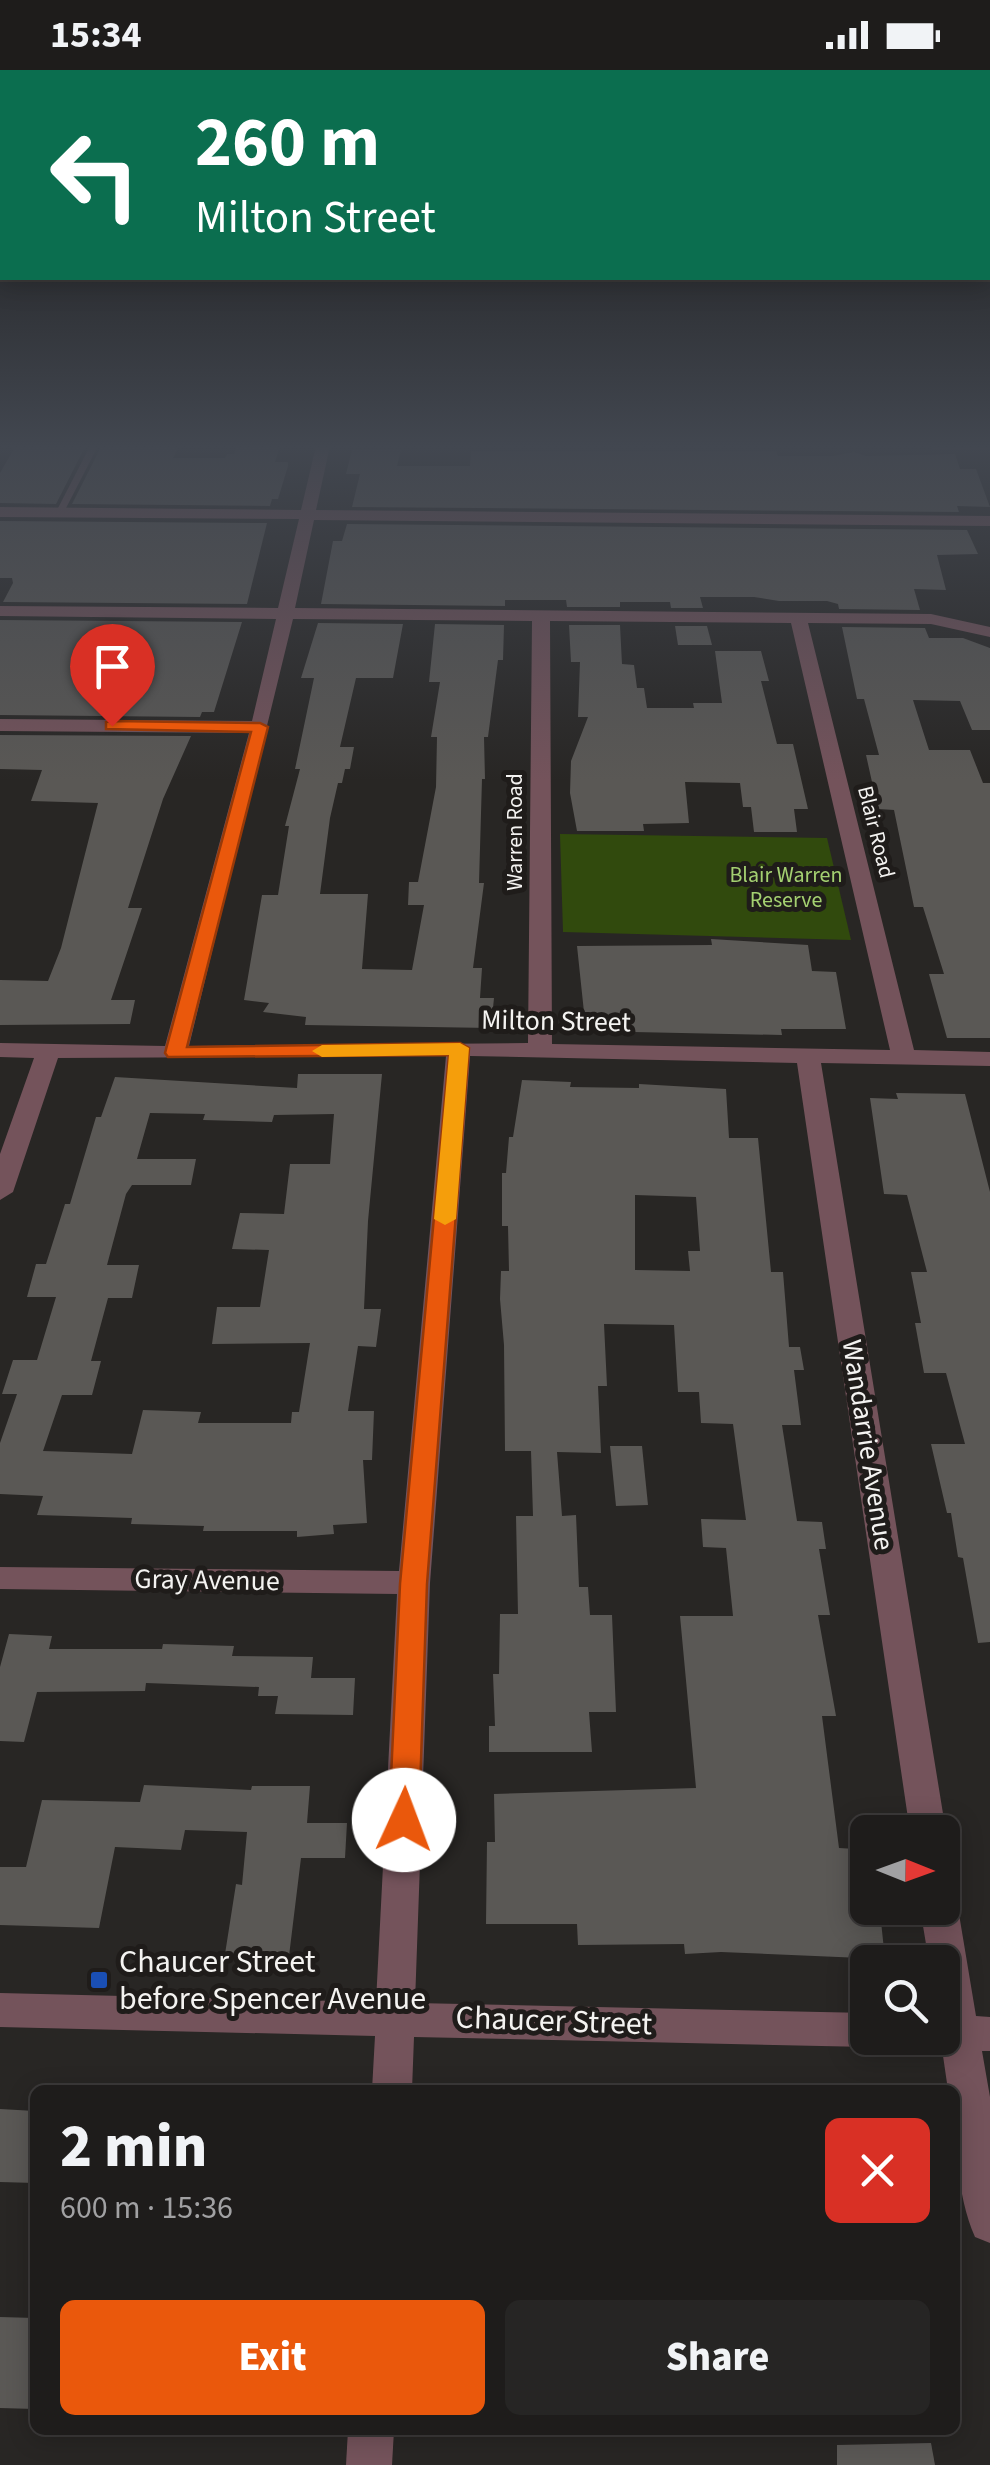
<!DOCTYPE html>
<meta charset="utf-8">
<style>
body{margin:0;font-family:"Source Sans 3",sans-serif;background:#262524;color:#f1f3f6;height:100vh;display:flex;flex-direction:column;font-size:38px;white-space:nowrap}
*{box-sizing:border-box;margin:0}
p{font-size:32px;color:#a1a1a3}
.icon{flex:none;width:55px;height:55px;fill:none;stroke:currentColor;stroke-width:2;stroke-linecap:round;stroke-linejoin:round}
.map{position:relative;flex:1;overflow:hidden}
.details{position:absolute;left:30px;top:2015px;width:930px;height:350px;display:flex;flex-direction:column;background:#1e1c1b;border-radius:15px;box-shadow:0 5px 25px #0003,0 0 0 2px #3c3a3a}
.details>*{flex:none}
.hud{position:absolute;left:0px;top:0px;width:990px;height:210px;box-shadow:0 5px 25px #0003,0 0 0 2px #3c3a3a;background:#0b6e4f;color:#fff;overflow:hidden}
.needle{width:65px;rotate:91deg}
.controls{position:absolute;left:850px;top:1745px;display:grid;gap:20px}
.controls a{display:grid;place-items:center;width:110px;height:110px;border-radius:15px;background:#1e1c1b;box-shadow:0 5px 25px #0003,0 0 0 2px #3c3a3a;font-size:50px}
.pin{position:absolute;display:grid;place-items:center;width:85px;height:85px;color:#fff;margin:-102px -42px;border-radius:50% 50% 50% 0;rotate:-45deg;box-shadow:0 0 10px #0007}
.pin .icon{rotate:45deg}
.me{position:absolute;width:110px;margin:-55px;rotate:2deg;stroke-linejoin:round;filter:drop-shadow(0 0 8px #0008)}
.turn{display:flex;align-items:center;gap:35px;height:210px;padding:0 30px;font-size:45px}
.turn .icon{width:130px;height:130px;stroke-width:2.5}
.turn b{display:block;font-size:70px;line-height:85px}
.round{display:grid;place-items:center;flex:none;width:105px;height:105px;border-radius:15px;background:#262524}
.overview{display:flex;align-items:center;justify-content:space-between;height:170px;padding:0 30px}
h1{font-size:60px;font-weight:800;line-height:75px}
.primary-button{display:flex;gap:20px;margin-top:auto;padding:20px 30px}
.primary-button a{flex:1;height:115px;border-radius:15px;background:#ea580c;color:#fff;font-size:40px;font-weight:800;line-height:115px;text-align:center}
.primary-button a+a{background:#262524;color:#f1f3f6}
.status{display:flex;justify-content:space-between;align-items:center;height:70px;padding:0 50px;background:#1e1c1b;direction:ltr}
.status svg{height:28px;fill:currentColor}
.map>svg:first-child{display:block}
.green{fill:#314a0d}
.building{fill:#5a5855;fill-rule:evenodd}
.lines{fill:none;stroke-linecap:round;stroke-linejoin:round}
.lane{fill:#74535b;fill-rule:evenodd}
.street{fill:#74535b;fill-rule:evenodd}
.route{fill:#ea580c;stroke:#983908;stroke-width:2.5}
.slow{fill:#f59e0b}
.transit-dot{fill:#1a4fb4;stroke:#1f1c1a;stroke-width:4}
.labels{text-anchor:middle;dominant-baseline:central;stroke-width:10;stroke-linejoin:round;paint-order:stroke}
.far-street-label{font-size:22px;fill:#f4f3f1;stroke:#1f1c1a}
.far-park-label{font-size:22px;fill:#a4d071;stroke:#1f1c1a}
.street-label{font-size:28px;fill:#f4f3f1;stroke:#1f1c1a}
.near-poi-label{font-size:32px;fill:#f4f3f1;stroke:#1f1c1a;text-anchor:start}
.near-street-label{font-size:32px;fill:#f4f3f1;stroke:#1f1c1a}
</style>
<div class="status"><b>15:34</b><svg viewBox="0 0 49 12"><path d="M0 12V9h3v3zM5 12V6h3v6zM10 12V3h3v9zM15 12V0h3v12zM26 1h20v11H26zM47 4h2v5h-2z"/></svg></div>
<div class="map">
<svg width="990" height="2395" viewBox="0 0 990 2395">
<rect width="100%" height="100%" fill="#282624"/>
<polygon class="green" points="560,764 827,768 851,870 563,862"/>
<g class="building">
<polygon points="108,376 179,376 173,388 225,388 227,384 234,384 237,376 280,376 275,392 288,392 288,396 278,429 272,429 270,436 72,434 101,377"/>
<polygon points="15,377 59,378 85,377 56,434 0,433 0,403"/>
<polygon points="352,380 401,380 397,396 470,396 471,381 776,381 778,386 833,386 854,382 866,386 955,384 960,399 976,399 990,437 957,436 959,442 352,437 360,404 346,404"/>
<polygon points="0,451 267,453 247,534 3,532 13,513 12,508 0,508"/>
<polygon points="347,454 967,460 978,484 937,485 946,520 914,519 920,540 839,539 838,534 827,531 779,531 754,527 700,527 703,538 671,538 670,532 620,532 620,537 567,537 566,530 505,530 505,536 321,534 333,471 342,471"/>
<polygon points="0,550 242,552 214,642 202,642 200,647 0,645"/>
<polygon points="318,553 403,554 393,608 356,608 340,677 354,677 350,699 345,699 342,713 338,713 330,748 320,824 368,824 362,899 412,900 424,835 408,835 409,812 418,812 436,717 437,667 431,667 440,612 429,612 435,554 504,555 503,590 498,590 488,667 484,667 485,709 482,709 479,813 484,813 473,898 482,898 480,928 494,928 491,958 305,955 306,947 263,942 269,933 244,930 262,825 278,825 289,756 285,756 300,699 295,699 314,608 301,608"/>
<polygon points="569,555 620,555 622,594 634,595 637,618 644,618 647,638 694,638 693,633 722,633 715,581 761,581 769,611 761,611 777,674 793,674 808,739 794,739 797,762 754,762 751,737 743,737 740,713 685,712 689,753 643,754 644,761 577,761 570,723 571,691 588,647 578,647 580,592 571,592"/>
<polygon points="675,556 707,556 712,575 678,575"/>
<polygon points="842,557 925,558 929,568 963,568 990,578 990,660 972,660 960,631 913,630 929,680 970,680 983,713 990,713 990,968 947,968 929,904 944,904 923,837 914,837 894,740 878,739 866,685 879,685 864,629 857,629"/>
<polygon points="0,665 191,666 163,729 128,838 142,838 111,930 135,930 130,954 0,955 0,910 48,911 61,878 98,733 31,731 42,700 0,699"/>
<polygon points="711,869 808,875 812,901 836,902 846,959 781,959 782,965 586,961 577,876 712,875"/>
<path d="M298,1004H382L368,1151L364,1239H381L376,1277L358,1276L348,1341H374L372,1390H363L367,1453L333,1455L334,1464L297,1467V1461H203L204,1456L131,1454L132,1448L37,1445L43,1426L0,1424V1373L17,1324H2L13,1290H37L56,1227H27L36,1194H46L65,1134H70L96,1047H101L115,1007L297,1018ZM150,1043L205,1044L203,1050L272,1052L274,1045L334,1044L330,1094H290L284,1144L240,1143L232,1179L269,1180L260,1237H217L212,1274L310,1273L299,1342H292L291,1353H198L201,1342L143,1340L132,1384L43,1381L62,1325H92L101,1291H91L108,1228H132L139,1195H107L126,1124L132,1115H191L196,1089H137Z"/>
<path d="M522,1010L571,1012L570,1017L639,1018V1014L726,1019L729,1068H758L771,1202H783L789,1277H800L804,1300H794L801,1355H782L797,1451L822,1452L826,1479H819L830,1545H818L836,1646H822L839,1778L856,1779L862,1841L880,1842L885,1889L721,1882L685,1884L684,1874L578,1875L577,1854H486L487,1772H495L494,1724L696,1718L680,1546H733L726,1478L703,1477L701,1449L746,1450L733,1354L701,1353L699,1322H678L674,1255L604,1254L607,1316H598L601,1383L557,1382L562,1446L576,1445L579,1517H588L590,1545H612L616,1642H589L592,1682H489V1656H495L493,1604H499L500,1544H518L516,1446H533L531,1381H505L504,1275L500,1229L501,1201H509L508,1156H502V1103H506L509,1067H513ZM635,1125L696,1127L700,1181H688L690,1201L635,1200Z"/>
<polygon points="896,1023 965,1024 990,1122 990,1572 978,1573 963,1488 958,1487 951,1443 947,1443 931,1374 965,1374 946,1303 924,1303 915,1253 921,1253 911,1202 927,1202 907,1125 884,1124 870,1028 898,1029"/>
<polygon points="610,1376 642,1376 648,1435 616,1436"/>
<polygon points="9,1564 52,1566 49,1579 162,1579 163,1574 234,1576 232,1586 313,1587 311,1608 355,1608 353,1645 275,1644 278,1626 258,1626 259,1617 146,1613 145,1621 37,1622 24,1672 0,1671 0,1597"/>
<polygon points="144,1715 251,1720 252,1716 310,1716 307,1753 347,1753 345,1788 301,1788 289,1886 225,1884 236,1814 242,1815 247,1762 185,1760 181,1780 115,1777 99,1858 0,1855 0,1797 26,1797 42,1730 140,1732"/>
<polygon points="0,2039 35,2041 35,2113 0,2112"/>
<polygon points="0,2247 35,2248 35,2339 0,2338"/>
<polygon points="931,2373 935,2395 837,2395 837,2375"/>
</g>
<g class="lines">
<polygon class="lane" points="90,376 98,376 64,442 57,444 56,442"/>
<g class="street">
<path d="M316,376H330L316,440L990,446V456L314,450L295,538L931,544L990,557V567L931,554L808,553L914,980L990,982V996L821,993L946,1762L942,1769V1762H910L797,993L470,986L430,1513L415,1933L868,1943V1968H884L868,1977L414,1967L412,2020H372L375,1966L0,1957V1923L376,1932L397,1524L0,1519V1497L399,1501L446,986L58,988L13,1122L0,1130V1084L34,988L0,987V973L165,976L249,663L0,661V649L252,651L276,549L0,546V536L278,538L299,449L0,447V437L301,440ZM293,549L532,551L528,973L189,976ZM550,551L791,553L890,980L552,974Z"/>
<polygon points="927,376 990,376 990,380 934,380"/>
<path d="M942,1824L952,1827L958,1838L976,1946L990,1947V1981H982L990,2027V2173L975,2167C956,2124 955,2067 955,2020H948L942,1979L928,1974L925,1968H942V1892H929L920,1838H942Z"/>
<polygon points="348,2360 394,2360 392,2395 346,2395"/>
</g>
</g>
<linearGradient id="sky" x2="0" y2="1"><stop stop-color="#161514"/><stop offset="0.53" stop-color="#424750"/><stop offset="1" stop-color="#424750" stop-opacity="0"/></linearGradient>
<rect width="990" height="711" fill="url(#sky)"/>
<polygon class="route" points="112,651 260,653 268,657 187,977 460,973 469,978 427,1514 419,1750 415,1758 404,1761 394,1758 389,1750 400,1514 449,985 168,987 165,983 251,662 106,659 106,652"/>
<polygon class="slow" points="460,973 469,978 456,1149 445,1155 434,1149 449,985 322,987 312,981 322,975"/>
<rect class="transit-dot" x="89" y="1900" width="20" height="20" rx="5"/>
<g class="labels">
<g class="far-street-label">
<text transform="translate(515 762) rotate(-90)">Warren Road</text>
<text transform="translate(876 762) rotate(76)">Blair Road</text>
</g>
<g class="far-park-label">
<text x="786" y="805">Blair Warren<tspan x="786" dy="25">Reserve</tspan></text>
</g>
<g class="street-label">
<text transform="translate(556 951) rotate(1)">Milton Street</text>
<text transform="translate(868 1375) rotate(81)">Wandarrie Avenue</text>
<text transform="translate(207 1510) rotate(1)">Gray Avenue</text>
</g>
<g class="near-poi-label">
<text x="119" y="1892">Chaucer Street<tspan x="119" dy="37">before Spencer Avenue</tspan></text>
</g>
<g class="near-street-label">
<text transform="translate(554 1951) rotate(2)">Chaucer Street</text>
</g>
</g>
</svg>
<div class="controls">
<a><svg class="needle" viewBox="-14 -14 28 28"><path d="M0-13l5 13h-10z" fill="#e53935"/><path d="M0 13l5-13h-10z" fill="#a1a1a3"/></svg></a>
<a><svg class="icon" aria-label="search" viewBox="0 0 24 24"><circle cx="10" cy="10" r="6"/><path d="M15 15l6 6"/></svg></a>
</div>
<div class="pin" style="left:112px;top:656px;background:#d93025"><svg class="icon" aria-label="arrive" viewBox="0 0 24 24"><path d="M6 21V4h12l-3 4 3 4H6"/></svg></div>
<svg class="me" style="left:404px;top:1750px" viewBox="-20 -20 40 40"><circle r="19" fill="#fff"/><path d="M0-13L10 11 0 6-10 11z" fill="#ea580c"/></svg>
<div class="hud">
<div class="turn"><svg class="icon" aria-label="left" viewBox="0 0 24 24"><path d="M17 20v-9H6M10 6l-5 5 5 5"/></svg><div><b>260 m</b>Milton Street</div></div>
</div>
<section class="details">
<div class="overview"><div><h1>2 min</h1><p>600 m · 15:36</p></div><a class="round" style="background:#d93025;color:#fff"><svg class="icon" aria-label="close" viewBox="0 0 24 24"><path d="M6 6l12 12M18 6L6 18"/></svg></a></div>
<div class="primary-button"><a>Exit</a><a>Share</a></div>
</section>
</div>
